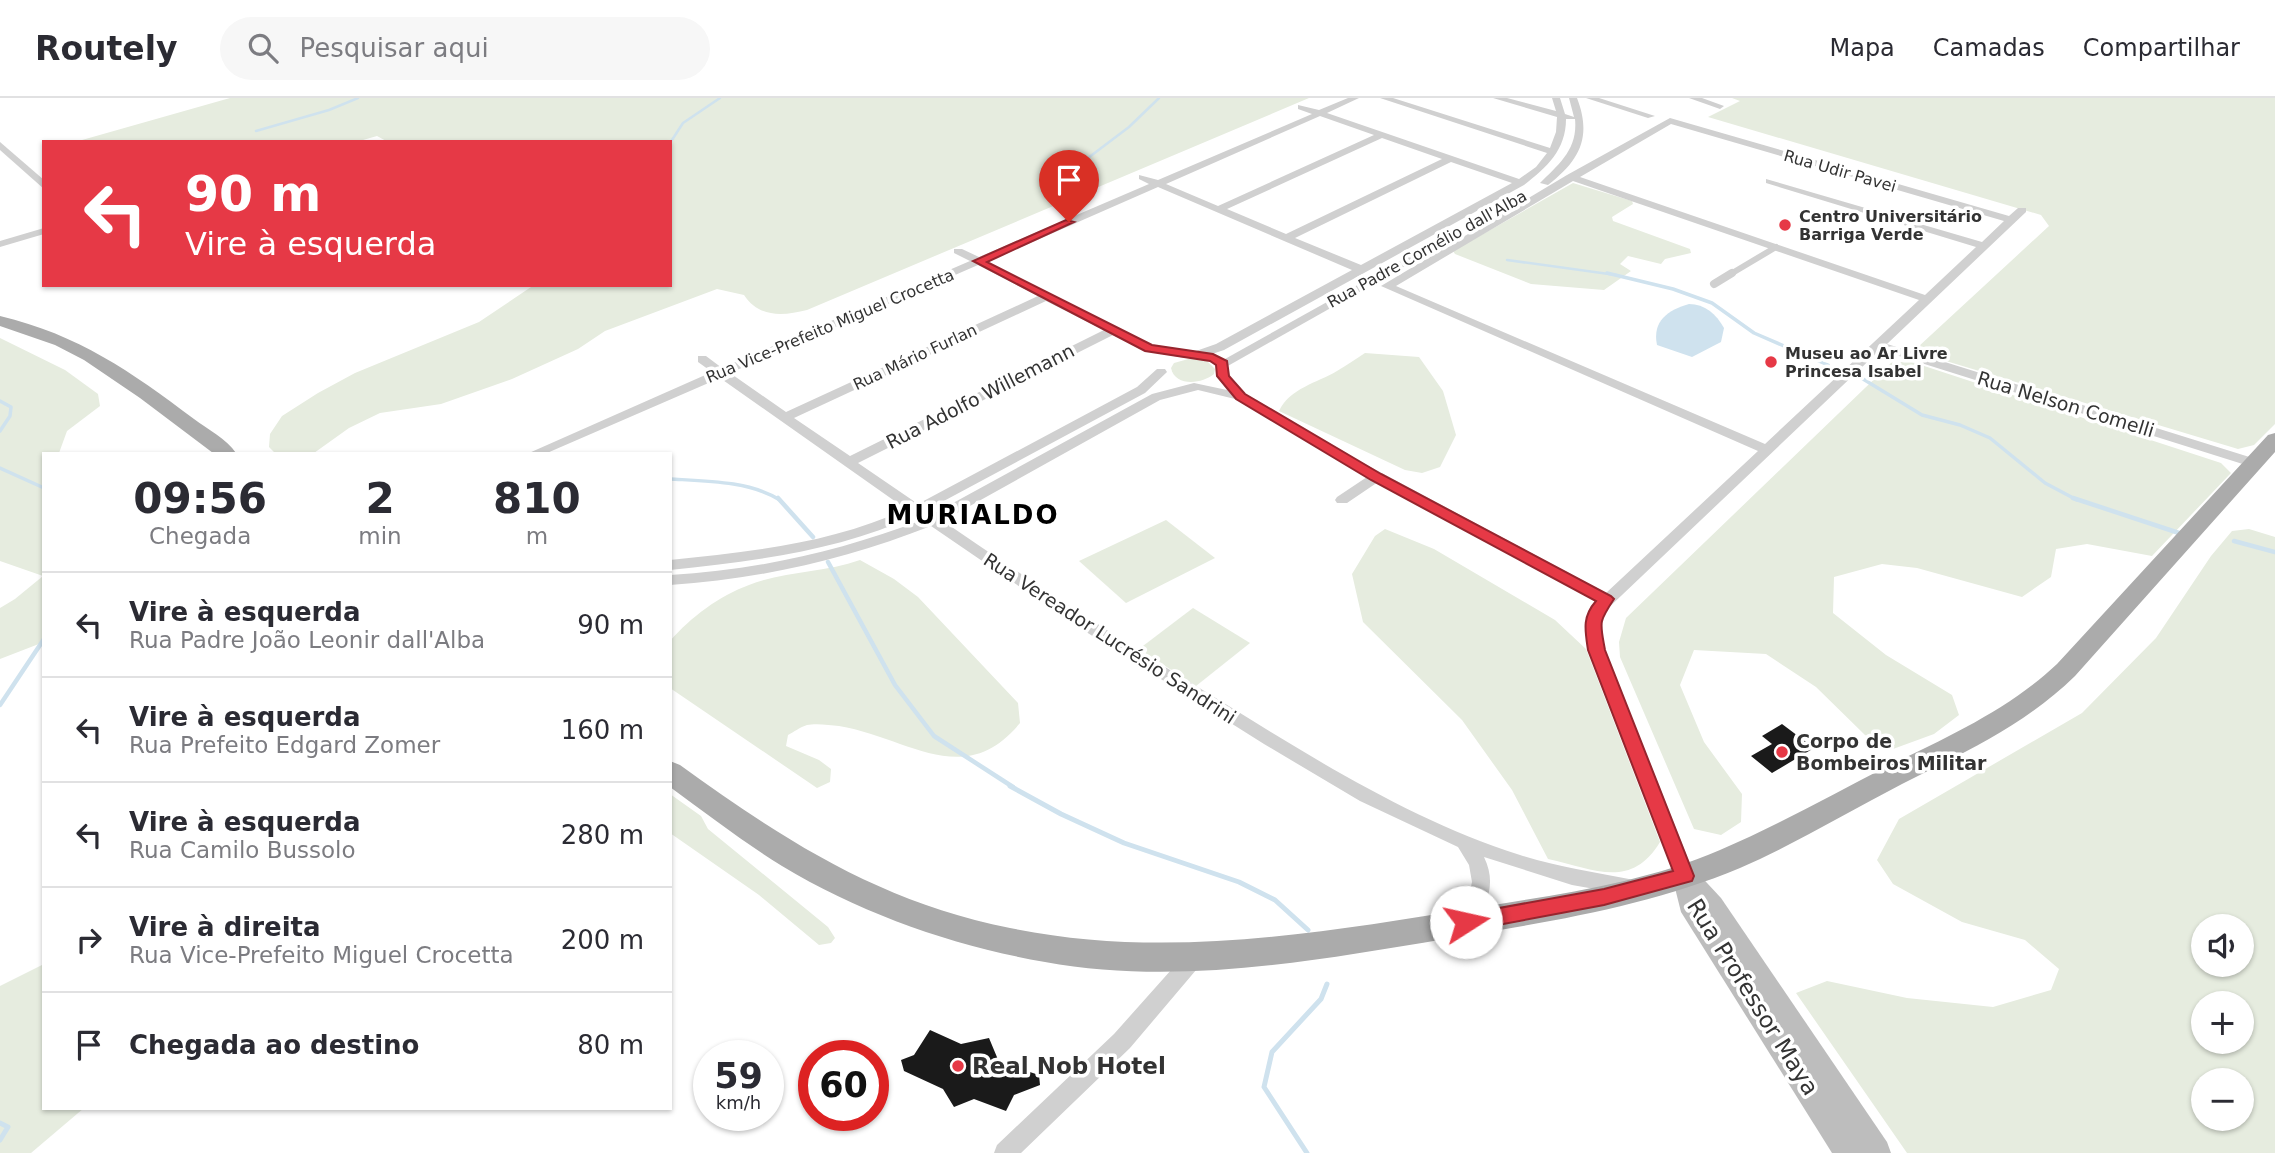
<!DOCTYPE html>
<html lang="pt">
<meta charset="utf-8">
<style>
body{margin:0;font-family:"DejaVu Sans",sans-serif;background:#f7f7f7;color:#2b2b33;height:100vh;display:flex;flex-direction:column;font-size:26px;white-space:nowrap}
*{box-sizing:border-box;margin:0}
p{font-size:23px;color:#7c7c81}
.icon{flex:none;width:38px;height:38px;fill:none;stroke:currentColor;stroke-width:2;stroke-linecap:round;stroke-linejoin:round}
.map{position:relative;flex:1;overflow:hidden}
.side{position:absolute;left:42px;top:354px;width:630px;height:658px;display:flex;flex-direction:column;background:#fff;border-radius:0px;box-shadow:0 2px 5px #0004}
.side>*{flex:none}
.banner{position:absolute;left:42px;top:42px;width:630px;height:147px;border-radius:0px;box-shadow:0 2px 5px #0004;background:#e63946;color:#fff;overflow:hidden}
.tools{position:absolute;left:2191px;top:816px;display:grid;gap:14px}
.tools a{display:grid;place-items:center;width:63px;height:63px;border-radius:50%;background:#fff;box-shadow:0 2px 5px #0004;font-size:35px}
.speed{position:absolute;left:693px;top:942px;display:flex;gap:14px;font-size:35px;font-weight:700;text-align:center}
.speed>*{display:grid;place-content:center;width:91px;height:91px;border-radius:50%;background:#fff;box-shadow:0 2px 5px #0004;line-height:1}
.speed small{font-size:18px;font-weight:400}
.speed .limit{border:10px solid #d22;background:#fff;color:#111}
.pin{position:absolute;display:grid;place-items:center;width:60px;height:60px;color:#fff;margin:-72px -30px;border-radius:50% 50% 50% 0;rotate:-45deg;box-shadow:0 0 7px #0007}
.pin .icon{rotate:45deg}
.me{position:absolute;width:77px;margin:-38px;rotate:80deg;stroke-linejoin:round;filter:drop-shadow(0 0 5px #0008)}
.turn{display:flex;align-items:center;gap:24px;height:147px;padding:0 28px;font-size:32px}
.turn .icon{width:91px;height:91px;stroke-width:2.5}
.turn b{display:block;font-size:49px;line-height:60px}
.eta{display:flex;justify-content:space-evenly;align-items:center;height:119px;text-align:center}
.eta b{font-size:42px;font-weight:600;line-height:49px}
ul{padding:0;list-style:none}
li{display:flex;align-items:center;gap:21px;height:105px;padding:0 28px;border-top:2px solid #e1e1e2}
li div{flex:1}
li b{display:block;font-size:26px}
li em{font-style:normal}
header{display:flex;align-items:center;gap:42px;box-sizing:border-box;height:98px;padding:0 35px;background:#fff;border-bottom:2px solid #e1e1e2}
header strong{font-size:33px}
nav{display:flex;gap:38px;margin-inline-start:auto;font-size:24px}
.search{width:490px;height:63px;background:#f7f7f7;display:flex;align-items:center;gap:18px;box-sizing:border-box;padding:0 24px;border-radius:38px;color:#7c7c81;font-size:26px}
.map>svg:first-child{display:block}
.green{fill:#e6ecdf;fill-rule:evenodd}
.water{fill:#cfe2ee}
.lines{fill:none;stroke-linecap:round;stroke-linejoin:round}
.stream-far3{stroke:#cfe2ee;stroke-width:2.5}
.stream-far2{stroke:#cfe2ee;stroke-width:3.5}
.stream-far1{stroke:#cfe2ee;stroke-width:4.5}
.stream{stroke:#cfe2ee;stroke-width:5}
.building{fill:#1a1a1a}
.pedestrian-far1{stroke:#d0d0d0;stroke-width:6}
.pedestrian{stroke:#d0d0d0;stroke-width:8}
.minor{fill:#d0d0d0;fill-rule:evenodd}
.secondary{fill:#bdbdbd;fill-rule:evenodd}
.primary{fill:#ababab;fill-rule:evenodd}
.route{fill:#e63946;stroke:#96252e;stroke-width:2}
.poi-dot{fill:#e63946;stroke:#fff;stroke-width:2.5}
.labels{text-anchor:middle;dominant-baseline:central;stroke-width:7;stroke-linejoin:round;paint-order:stroke}
.far-street-label{font-size:16px;fill:#333;stroke:#fff}
.far-poi-label{font-size:16px;font-weight:bold;fill:#333;stroke:#fff;text-anchor:start}
.street-label{font-size:19px;fill:#333;stroke:#fff}
.poi-label{font-size:19px;font-weight:bold;fill:#333;stroke:#fff;text-anchor:start}
.near-street-label{font-size:23px;fill:#333;stroke:#fff}
.near-poi-label{font-size:23px;font-weight:bold;fill:#333;stroke:#fff;text-anchor:start}
.district-label{font-size:26px;font-weight:bold;letter-spacing:2px;fill:#000;stroke:#fff}
</style>
<header>
<strong>Routely</strong>
<div class="search"><svg class="icon" aria-label="search" viewBox="0 0 24 24"><circle cx="10" cy="10" r="6"/><path d="M15 15l6 6"/></svg>Pesquisar aqui</div>
<nav><a>Mapa</a><a>Camadas</a><a>Compartilhar</a></nav>
</header>
<div class="map">
<svg width="2275" height="1055" viewBox="0 0 2275 1055">
<rect width="100%" height="100%" fill="#fff"/>
<g class="green">
<path d="M230,0H1309L807,212C783,218 759,220 744,197L717,191L605,233L578,251L512,281L441,306L380,315L349,330L314,355H275L269,349L270,336L282,318L318,295L355,275L479,224L534,187H670V44H388L377,38L356,44H75Z"/>
<polygon points="1732,0 2275,0 2275,326 2254,347 2238,351 1926,257 1918,249 2049,128 2041,117 1708,19 1740,3"/>
<polygon points="1573,85 1632,103 1633,106 1612,119 1613,123 1690,151 1691,155 1665,161 1661,166 1628,158 1620,166 1631,173 1604,192 1531,186 1455,156 1453,153"/>
<polygon points="0,240 65,272 98,296 100,308 67,333 59,355 44,355 44,544 0,561 0,510 15,501 43,478 0,463"/>
<path d="M1365,255L1419,259L1443,293L1456,337L1440,369L1422,375L1405,372L1279,313C1290,290 1317,285 1337,273C1347,267 1356,261 1365,255Z"/>
<path d="M1192,260L1207,263L1215,271L1214,276C1202,286 1175,289 1171,270L1174,265Z"/>
<polygon points="1892,264 1912,264 2221,365 2231,375 2152,458 2087,446 2056,451 2051,479 2022,499 1917,470 1882,466 1834,479 1833,515 1886,557 1952,597 1959,617 1934,636 1893,651 1865,637 1816,589 1766,556 1694,552 1680,587 1704,644 1742,696 1741,724 1721,737 1694,731 1620,559 1619,544 1626,520"/>
<polygon points="1166,422 1215,460 1126,505 1079,463"/>
<path d="M1385,431L1434,451L1555,522L1586,551L1660,744C1631,792 1594,771 1548,761L1512,692L1462,622L1363,524L1352,476L1375,438Z"/>
<path d="M2249,431L2275,439V1055H1907L1796,895L1827,883L1907,900L1993,909L2051,892L2059,871L2025,842L1962,824L1893,786L1877,762L1899,721L2082,615L2156,540L2211,458L2232,433ZM2203,828H2242V866H2203ZM2203,905H2242V943H2203ZM2203,982H2242V1020H2203Z"/>
<path d="M860,462L894,481L918,499L1018,605L1020,625C964,693 907,639 839,628C830,627 816,625 807,627C800,629 794,634 788,637L786,648L819,662L831,671L830,684L817,690L670,590V543C691,519 719,498 749,487C784,473 824,475 860,462Z"/>
<polygon points="1193,510 1250,545 1196,588 1139,551"/>
<polygon points="670,696 701,718 708,731 828,829 835,840 831,845 819,847 759,797 670,735"/>
<polygon points="44,866 44,1010 84,1010 31,1055 0,1055 0,888"/>
</g>
<path class="water" d="M1689,206C1705,206 1716,216 1724,230L1721,244L1692,259L1657,247C1652,223 1668,212 1689,206Z"/>
<g class="lines">
<g class="stream-far3">
<polyline points="256,33 329,12 358,0"/>
<polyline points="670,45 683,25 720,0"/>
<polyline points="1084,63 1129,29 1159,0"/>
<polyline points="1507,162 1616,177"/>
</g>
<g class="stream-far2">
<polyline points="1607,175 1673,191 1712,205 1754,235 1828,267"/>
<polyline points="1863,281 1922,317 1960,327 1990,340 2045,385 2077,402"/>
<polyline points="0,303 11,309 10,318 0,333"/>
<polyline points="0,370 44,390"/>
<path d="M670,381C705,383 750,383 780,402"/>
</g>
<g class="stream-far1">
<polyline points="778,400 813,439"/>
<polyline points="2073,400 2179,435"/>
<polyline points="2234,443 2275,454"/>
<polyline points="828,464 895,587 934,638 1013,689"/>
<polyline points="0,607 44,541"/>
</g>
<g class="stream">
<polyline points="1010,688 1061,716 1124,745 1239,784 1275,802 1308,832"/>
<polyline points="0,1025 8,1029 0,1042"/>
<polyline points="1307,1055 1264,989 1272,954 1321,901 1327,886"/>
</g>
</g>
<g class="building">
<polygon points="1782,626 1814,650 1772,675 1751,658 1772,646 1762,638"/>
<polygon points="930,932 961,946 989,940 999,964 1039,977 1040,987 1014,997 1006,1013 974,1001 954,1009 943,991 904,973 901,962 914,957"/>
</g>
<g class="lines">
<polyline class="pedestrian-far1" points="1729,177 1776,149"/>
<polyline class="pedestrian" points="1714,186 1732,175"/>
<g class="minor">
<path d="M1348,0H1359L1327,15L1519,81L1536,69L1547,55L1380,0H1393L1550,50L1556,34L1557,19L1493,0H1507L1556,13L1552,0H1560L1565,16L1574,19L1569,0H1577C1592,39 1580,62 1548,87L1540,85C1559,66 1578,51 1575,21H1566C1566,52 1547,69 1524,87L1224,252L1200,260L1196,259V253L1216,246L1352,172L1158,89L987,164L1152,247L1185,252L1191,256L1185,260L1145,253L1113,237L858,365L918,406L1137,289L1157,271H1165L1167,274L1145,295L927,412L933,416L1152,296L1194,285L1227,292L1217,278L1223,274L1227,275L1244,296L1337,351L1606,495L1758,353L1381,188L1567,77L1670,20L2009,118L2018,110H2026V114L1887,246L2259,362L2261,365L2254,369L2249,368L1880,252L1602,516L1600,526L1605,552L1695,778L1692,784L1685,786L1678,784L1675,778L1589,552C1585,532 1581,518 1597,503L1378,384L1347,405H1337L1335,402L1337,399L1367,379L1235,301L1198,292L1160,302L943,423C1033,485 1125,545 1219,602C1314,661 1413,723 1520,757C1556,768 1592,774 1629,781L1636,783L1639,789L1636,795L1629,797L1572,787L1484,759C1497,786 1487,806 1473,830L1466,832L1459,830L1456,824L1468,802L1472,784L1469,767L1458,749L1360,703L1264,646L1083,532L931,428C847,461 761,481 670,487V477C758,472 840,453 922,422L916,417C840,453 753,463 670,472V462C750,454 833,445 906,411L720,280L547,355H529L712,274L698,264V258H706L722,270L970,163L954,155V151H962L979,159L1149,86L1139,81V77L1158,82L1312,16L1298,11V7L1319,12ZM1320,18L1374,37L1218,108L1166,86ZM1671,26L2004,123L1982,144L1766,81V85L1976,149L1925,197L1580,79ZM1382,40L1442,61L1286,136L1227,111ZM1451,64L1512,85L1361,167L1295,140ZM1573,83L1919,202L1765,346L1396,188ZM978,167L1038,198L786,314L730,275ZM1046,203L1104,232L850,358L794,320Z"/>
<polygon points="1586,0 1599,0 1655,18 1648,20"/>
<polygon points="1689,0 1702,0 1724,8 1720,11"/>
<polygon points="0,44 44,82 44,91 0,52"/>
<polygon points="44,130 44,136 0,149 0,143"/>
<polygon points="1449,136 1453,137 1453,141 1226,269 1218,269 1216,266"/>
<polygon points="1195,850 1202,853 1205,859 1202,865 1130,950 1021,1055 994,1055 997,1047 1114,936 1188,853"/>
</g>
<polygon class="secondary" points="1685,767 1694,771 1721,800 1887,1044 1891,1055 1832,1055 1681,814 1672,778 1676,771"/>
<g class="primary">
<path d="M0,218C79,237 130,273 194,321C207,331 227,341 236,355H213L140,300L84,262L55,247L0,228Z"/>
<path d="M2275,335V354L2075,578C2025,627 1963,655 1902,686C1848,714 1795,746 1740,770C1647,809 1543,825 1445,841C1314,863 1177,888 1045,864C953,848 862,816 782,768C743,744 707,716 670,689V663L680,667C785,743 880,804 1010,830C1164,862 1321,835 1474,810C1556,797 1644,785 1720,752C1777,728 1831,697 1886,669C1947,639 2008,612 2057,566L2268,337Z"/>
</g>
</g>
<path class="route" d="M1066,122L1074,124L987,164L1152,247L1213,256L1227,263L1229,278L1245,296L1381,376L1611,498L1614,501C1598,525 1600,524 1605,552L1694,778L1692,783L1604,807L1466,833L1459,830L1456,824L1459,818L1466,816L1604,791L1673,773L1588,552C1585,532 1582,519 1596,503L1371,382L1236,301L1217,278L1216,267L1210,263L1145,253L973,163Z"/>
<g class="poi-dot">
<circle cx="1785" cy="127" r="7"/>
<circle cx="1771" cy="264" r="7"/>
<circle cx="1782" cy="654" r="7"/>
<circle cx="958" cy="968" r="7"/>
</g>
<g class="labels">
<g class="far-street-label">
<text transform="translate(1840 73) rotate(16)">Rua Udir Pavei</text>
<text transform="translate(1427 151) rotate(-29)">Rua Padre Cornélio dall'Alba</text>
<text transform="translate(830 228) rotate(-23)">Rua Vice-Prefeito Miguel Crocetta</text>
<text transform="translate(915 259) rotate(-25)">Rua Mário Furlan</text>
</g>
<g class="far-poi-label">
<text x="1799" y="118">Centro Universitário<tspan x="1799" dy="18">Barriga Verde</tspan></text>
<text x="1785" y="255">Museu ao Ar Livre<tspan x="1785" dy="18">Princesa Isabel</tspan></text>
</g>
<g class="street-label">
<text transform="translate(980 298) rotate(-27)">Rua Adolfo Willemann</text>
<text transform="translate(2066 306) rotate(17)">Rua Nelson Comelli</text>
<text transform="translate(1110 540) rotate(33)">Rua Vereador Lucrésio Sandrini</text>
</g>
<g class="poi-label">
<text x="1796" y="643">Corpo de<tspan x="1796" dy="22">Bombeiros Militar</tspan></text>
</g>
<g class="near-street-label">
<text transform="translate(1753 899) rotate(58)">Rua Professor Maya</text>
</g>
<g class="near-poi-label">
<text x="972" y="968">Real Nob Hotel</text>
</g>
<g class="district-label">
<text x="973" y="417">MURIALDO</text>
</g>
</g>
</svg>
<div class="tools">
<a><svg class="icon" aria-label="sound" viewBox="0 0 24 24"><path d="M4 9h4l5-4v14l-5-4H4zM17 9q2 3 0 6"/></svg></a>
<a>+</a>
<a>−</a>
</div>
<div class="speed"><div>59<small>km/h</small></div><div class="limit">60</div></div>
<div class="pin" style="left:1069px;top:124px;background:#d93025"><svg class="icon" aria-label="arrive" viewBox="0 0 24 24"><path d="M6 21V4h12l-3 4 3 4H6"/></svg></div>
<svg class="me" style="left:1466px;top:824px" viewBox="-20 -20 40 40"><circle r="19" fill="#fff"/><path d="M0-13L10 11 0 6-10 11z" fill="#e63946"/></svg>
<div class="banner">
<div class="turn"><svg class="icon" aria-label="left" viewBox="0 0 24 24"><path d="M17 20v-9H6M10 6l-5 5 5 5"/></svg><div><b>90 m</b>Vire à esquerda</div></div>
</div>
<section class="side">
<div class="eta">
<div><b>09:56</b><p>Chegada</p></div>
<div><b>2</b><p>min</p></div>
<div><b>810</b><p>m</p></div>
</div>
<ul>
<li><svg class="icon" aria-label="left" viewBox="0 0 24 24"><path d="M17 20v-9H6M10 6l-5 5 5 5"/></svg><div><b>Vire à esquerda</b><p>Rua Padre João Leonir dall'Alba</p></div><em>90 m</em></li>
<li><svg class="icon" aria-label="left" viewBox="0 0 24 24"><path d="M17 20v-9H6M10 6l-5 5 5 5"/></svg><div><b>Vire à esquerda</b><p>Rua Prefeito Edgard Zomer</p></div><em>160 m</em></li>
<li><svg class="icon" aria-label="left" viewBox="0 0 24 24"><path d="M17 20v-9H6M10 6l-5 5 5 5"/></svg><div><b>Vire à esquerda</b><p>Rua Camilo Bussolo</p></div><em>280 m</em></li>
<li><svg class="icon" aria-label="right" viewBox="0 0 24 24"><path d="M7 20v-9h11M14 6l5 5-5 5"/></svg><div><b>Vire à direita</b><p>Rua Vice-Prefeito Miguel Crocetta</p></div><em>200 m</em></li>
<li><svg class="icon" aria-label="arrive" viewBox="0 0 24 24"><path d="M6 21V4h12l-3 4 3 4H6"/></svg><div><b>Chegada ao destino</b></div><em>80 m</em></li>
</ul>
</section>
</div>
